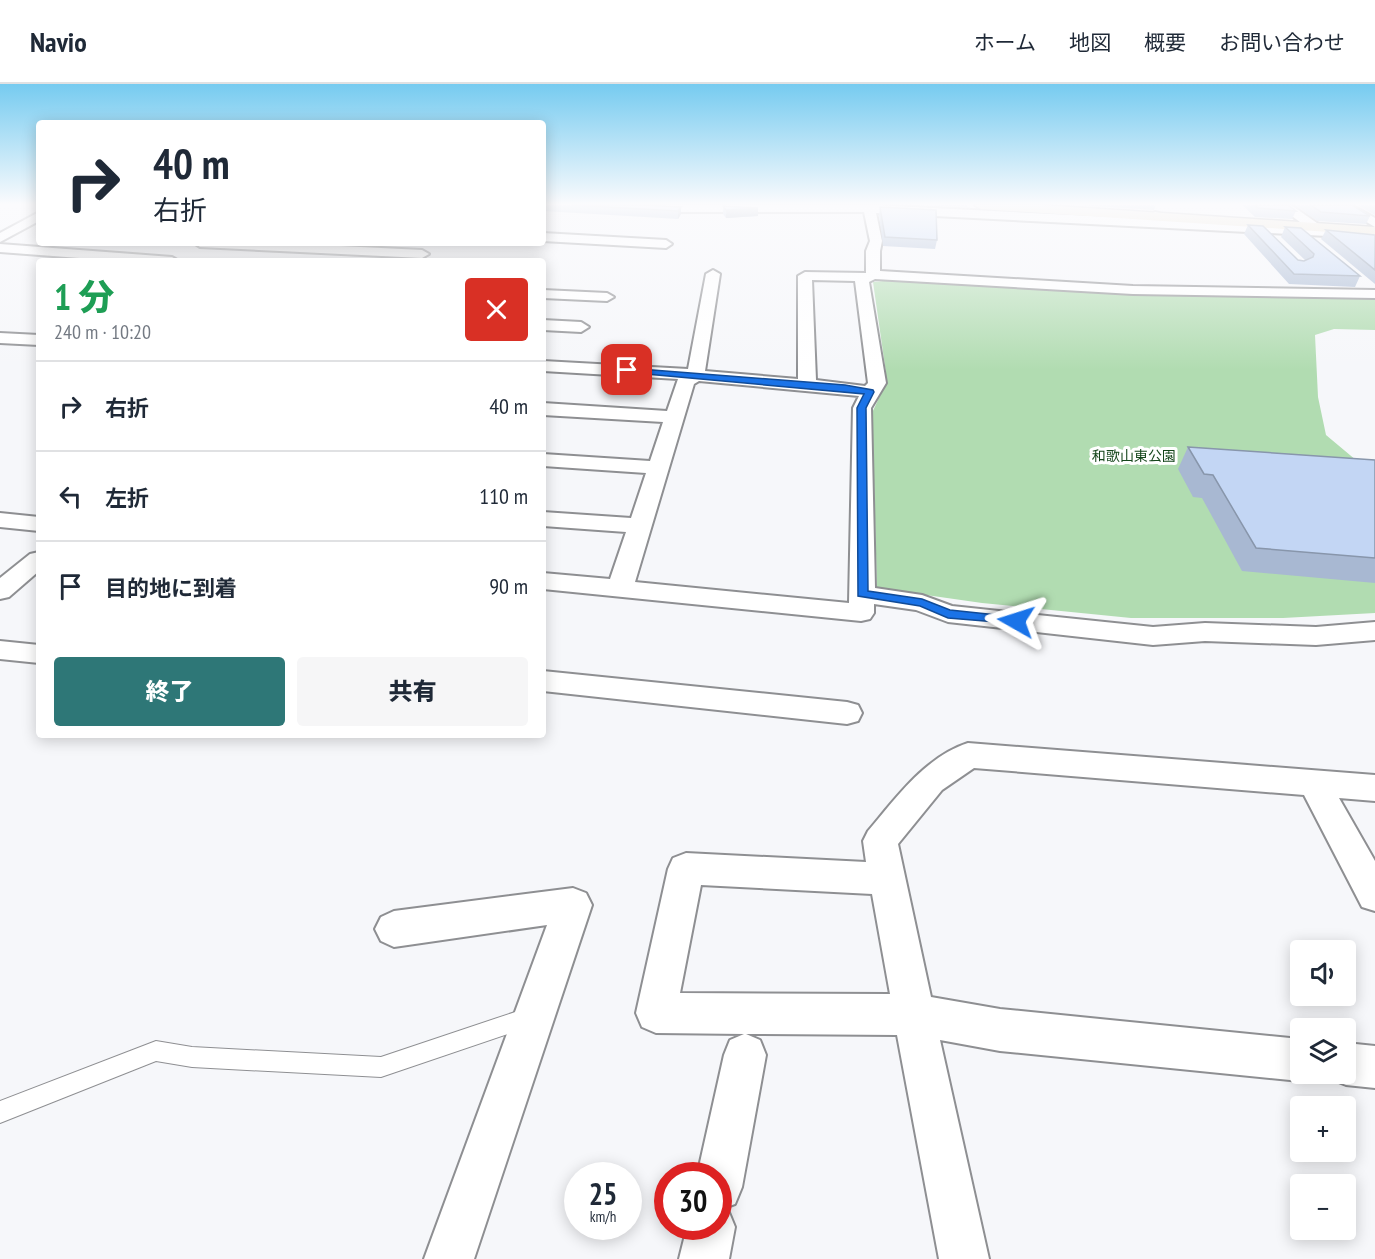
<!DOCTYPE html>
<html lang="ja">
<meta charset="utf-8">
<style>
body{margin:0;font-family:"PT Sans Narrow","Noto Sans JP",sans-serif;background:#f6f6f7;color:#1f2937;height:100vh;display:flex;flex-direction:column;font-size:22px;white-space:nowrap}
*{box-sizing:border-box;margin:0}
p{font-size:20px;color:#747a83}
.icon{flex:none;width:33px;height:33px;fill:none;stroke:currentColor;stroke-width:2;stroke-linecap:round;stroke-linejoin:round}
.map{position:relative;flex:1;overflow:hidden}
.details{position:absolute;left:36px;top:174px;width:510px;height:480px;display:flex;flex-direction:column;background:#fff;border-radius:6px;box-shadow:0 3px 15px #0003}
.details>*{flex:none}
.top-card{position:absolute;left:36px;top:36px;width:510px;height:126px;border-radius:6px;box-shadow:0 3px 15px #0003;background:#fff;color:#1f2937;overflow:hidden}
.buttons{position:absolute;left:1290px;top:856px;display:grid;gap:12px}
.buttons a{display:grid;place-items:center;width:66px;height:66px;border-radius:6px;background:#fff;box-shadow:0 3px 15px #0003;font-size:30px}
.speed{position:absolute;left:564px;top:1078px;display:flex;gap:12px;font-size:30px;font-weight:700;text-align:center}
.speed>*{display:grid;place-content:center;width:78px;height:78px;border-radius:50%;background:#fff;box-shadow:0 3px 15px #0003;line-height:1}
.speed small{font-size:15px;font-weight:400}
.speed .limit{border:9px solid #d22;background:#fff;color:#111}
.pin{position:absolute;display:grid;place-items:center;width:51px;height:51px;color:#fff;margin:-26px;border-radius:12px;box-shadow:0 3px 9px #0006}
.me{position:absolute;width:66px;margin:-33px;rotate:276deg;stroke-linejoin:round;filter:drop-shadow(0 0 4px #0008)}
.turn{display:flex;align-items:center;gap:21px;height:126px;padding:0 18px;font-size:27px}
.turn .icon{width:78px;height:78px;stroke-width:2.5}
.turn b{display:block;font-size:42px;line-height:51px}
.round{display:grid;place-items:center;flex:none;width:63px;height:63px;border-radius:6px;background:#f6f6f7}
.head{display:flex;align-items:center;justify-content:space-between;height:102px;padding:0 18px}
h1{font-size:36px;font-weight:800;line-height:45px;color:#1e9e55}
.button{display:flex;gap:12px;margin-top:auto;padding:12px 18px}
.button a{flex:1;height:69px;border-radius:6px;background:#2e7777;color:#fff;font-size:24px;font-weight:800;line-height:69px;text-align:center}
.button a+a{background:#f6f6f7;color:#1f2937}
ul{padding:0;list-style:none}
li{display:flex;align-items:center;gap:18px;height:90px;padding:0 18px;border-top:2px solid #e0e1e3}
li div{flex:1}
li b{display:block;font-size:22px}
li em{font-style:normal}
header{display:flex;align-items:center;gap:36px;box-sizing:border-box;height:84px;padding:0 30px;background:#fff;border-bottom:2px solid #e0e1e3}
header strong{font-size:28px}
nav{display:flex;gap:33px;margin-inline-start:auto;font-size:21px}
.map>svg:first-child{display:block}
.green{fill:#b1dcb1}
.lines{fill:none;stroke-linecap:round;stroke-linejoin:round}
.lane-casing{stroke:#8e8f92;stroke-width:2}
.street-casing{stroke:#8e8f92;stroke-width:4}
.secondary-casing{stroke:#8e8f92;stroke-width:3}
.lane{fill:#fff;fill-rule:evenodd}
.street{fill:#fff;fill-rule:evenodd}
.secondary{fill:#eadfc8;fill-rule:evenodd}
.wall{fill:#a8b8d2}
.shaded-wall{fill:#8896ab}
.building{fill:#c3d6f4;stroke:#8896ab;stroke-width:1.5}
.route{fill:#1a73e8;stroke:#114b97;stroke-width:1.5}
.labels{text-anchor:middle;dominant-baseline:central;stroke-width:6;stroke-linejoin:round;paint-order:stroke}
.far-park-label{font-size:14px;fill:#15461b;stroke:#fff}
</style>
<header>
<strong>Navio</strong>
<nav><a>ホーム</a><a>地図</a><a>概要</a><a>お問い合わせ</a></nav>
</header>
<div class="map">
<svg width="1375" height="1175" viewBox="0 0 1375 1175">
<rect width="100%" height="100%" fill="#f6f7fa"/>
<polygon class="green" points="893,196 1137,210 1375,213 1375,246 1334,245 1315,251 1318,313 1326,351 1375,392 1375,529 1283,534 1131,534 982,519 877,504 872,329 884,303 886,289 873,198"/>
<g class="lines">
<defs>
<polygon id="lane" points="527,924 534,927 537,934 534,941 381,993 192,983 156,977 0,1039 0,1017 156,957 192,963 381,973"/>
<g id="street">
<path d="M576,121H874L1151,135L1149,132L1155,128L1159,129L1164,136L1308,144L1277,121H1291L1327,146L1329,149L1327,152L876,129L882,157L880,167V187L1133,202L1375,206V214L1133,210L875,195L869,198L886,299L871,324L875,504L922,511L952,522L1153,543L1205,539L1316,543L1375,538V556L1316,561L1205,557L1153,561L948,538L916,526L874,520V529L870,535L861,537L543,505V489L610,495L626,448L543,442V428L631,434L646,389L543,382V370L650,377L663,338L543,331V319L667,327L678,295L543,287V277L688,285L706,190L713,186L720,190L705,287L798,295V192L805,188L866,189V167L870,157L864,128H664L582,124ZM812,196L855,197L868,299L865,302L816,296ZM699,297L859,312L853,324L849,519L635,498L694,300Z"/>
<polygon points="1338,121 1352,121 1375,134 1375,143"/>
<polygon points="39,128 39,137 0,158 0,149"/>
<polygon points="543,149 666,156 672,160 666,164 543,157"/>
<polygon points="194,159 279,159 422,166 429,170 422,174 200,163"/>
<polygon points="0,160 172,173 179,177 119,177 0,168"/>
<polygon points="543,206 607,209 614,213 607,217 543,214"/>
<polygon points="543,236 581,238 589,243 581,248 543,246"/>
<polygon points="0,249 39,251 39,261 0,259"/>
<polygon points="0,429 39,433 39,447 0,443"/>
<polygon points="39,468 39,487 9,513 0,515 0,494 30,470"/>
<polygon points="0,557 39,561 39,579 0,575"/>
<polygon points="543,587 847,618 858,621 862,629 858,637 847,640 543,607"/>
<path d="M968,659L1375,691V717L1339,714L1375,777V827L1362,823L1304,711L974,684L942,706L898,760L931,913L1000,925L1300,955V990L1315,991L1300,997L1000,967L940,956L989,1175H939L897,951L746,950L760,956L766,971L742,1103L735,1120L724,1124L728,1126L735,1143L729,1175H679L687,1143H718V1092H697L724,971L730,956L744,950L656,949L642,943L636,929L668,785L673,774L686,769L866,778L863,757L868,747C896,714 925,673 968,659ZM701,801L872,810L890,910L680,909Z"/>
<polygon points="573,804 586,809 592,821 474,1175 424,1175 547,841 394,863 381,857 375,845 381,833 394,827"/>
<polygon points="1346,959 1375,962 1375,1004 1346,1001 1331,995 1329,990 1346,990"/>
</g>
<polygon id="secondary" points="974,121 1042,121 1375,143 1375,151 981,125"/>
</defs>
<use href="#lane" class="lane-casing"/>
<use href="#street" class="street-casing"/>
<use href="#secondary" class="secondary-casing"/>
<use href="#lane" class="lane"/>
<use href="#street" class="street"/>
<use href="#secondary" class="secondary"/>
</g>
<g class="wall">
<polygon points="543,121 644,121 681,123 681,130 678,135 543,127"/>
<polygon points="919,121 967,121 967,123"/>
<polygon points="1077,121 1156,121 1154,126"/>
<polygon points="1242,121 1288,121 1296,127 1292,135 1255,133"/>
<polygon points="1295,121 1352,121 1370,132 1366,140 1317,137"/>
<polygon points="1357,121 1375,121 1375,131"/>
<polygon points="723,122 758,132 726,134 723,130"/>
<polygon points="880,123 937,156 935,165 883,162 879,131"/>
<polygon points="1248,141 1298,176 1304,177 1306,177 1281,153 1285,143 1360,192 1355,203 1289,200 1244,150"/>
<polygon points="1326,146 1375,151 1375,200 1321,155"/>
<polygon points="1188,363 1375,376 1375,499 1242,487 1202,414 1193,413 1178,385"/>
</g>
<g class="shaded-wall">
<polygon points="681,123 681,130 678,135 678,127"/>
<polygon points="758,124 758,132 726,134 726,126"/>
</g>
<g class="building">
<polygon points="572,121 644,121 681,123 678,127"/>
<polygon points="1255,121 1288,121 1296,127 1258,124"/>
<polygon points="1311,121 1352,121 1370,132 1321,128"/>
<polygon points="723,122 758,124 726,126"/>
<polygon points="880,123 936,126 937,156 885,153"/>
<polygon points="1248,141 1263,142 1298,176 1304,177 1313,173 1314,170 1285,143 1301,144 1360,192 1294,190"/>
<polygon points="1326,146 1375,151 1375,186"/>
<polygon points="1188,363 1375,376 1375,474 1256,464 1213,391 1204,390"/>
</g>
<linearGradient id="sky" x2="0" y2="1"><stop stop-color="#76cbf0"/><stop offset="0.42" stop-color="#fbfbfd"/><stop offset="1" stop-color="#fbfbfd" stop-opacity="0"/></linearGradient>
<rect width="1375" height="286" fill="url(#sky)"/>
<polygon class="route" points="627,284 845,301 873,306 874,308 866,324 868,507 922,515 950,526 1016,533 1023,537 1021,540 948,534 920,522 858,512 857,324 864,310 624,288 622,286"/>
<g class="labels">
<g class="far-park-label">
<text x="1134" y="372">和歌山東公園</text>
</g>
</g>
</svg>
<div class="buttons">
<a><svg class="icon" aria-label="sound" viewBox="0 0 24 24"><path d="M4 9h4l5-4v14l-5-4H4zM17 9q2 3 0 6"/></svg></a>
<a><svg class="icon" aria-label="layers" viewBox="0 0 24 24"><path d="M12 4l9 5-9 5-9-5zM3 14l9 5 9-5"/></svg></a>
<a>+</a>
<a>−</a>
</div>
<div class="speed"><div>25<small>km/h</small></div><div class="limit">30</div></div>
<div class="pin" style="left:627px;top:286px;background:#d93025"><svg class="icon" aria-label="arrive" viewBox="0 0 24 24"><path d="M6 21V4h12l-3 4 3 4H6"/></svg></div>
<svg class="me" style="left:1016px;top:537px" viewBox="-20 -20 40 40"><path d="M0-17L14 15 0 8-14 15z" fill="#1a73e8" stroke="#fff" stroke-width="4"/></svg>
<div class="top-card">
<div class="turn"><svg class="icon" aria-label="right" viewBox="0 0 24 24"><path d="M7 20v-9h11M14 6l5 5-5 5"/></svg><div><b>40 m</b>右折</div></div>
</div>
<section class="details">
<div class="head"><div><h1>1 分</h1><p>240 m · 10:20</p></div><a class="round" style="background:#d93025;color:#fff"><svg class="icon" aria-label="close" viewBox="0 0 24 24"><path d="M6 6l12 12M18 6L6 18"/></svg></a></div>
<ul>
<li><svg class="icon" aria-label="right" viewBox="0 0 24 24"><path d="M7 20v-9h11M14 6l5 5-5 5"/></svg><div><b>右折</b></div><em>40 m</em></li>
<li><svg class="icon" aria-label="left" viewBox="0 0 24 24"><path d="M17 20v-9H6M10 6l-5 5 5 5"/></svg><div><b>左折</b></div><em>110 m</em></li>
<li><svg class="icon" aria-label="arrive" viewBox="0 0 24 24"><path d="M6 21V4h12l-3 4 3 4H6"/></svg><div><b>目的地に到着</b></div><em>90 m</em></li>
</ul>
<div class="button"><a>終了</a><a>共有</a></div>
</section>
</div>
